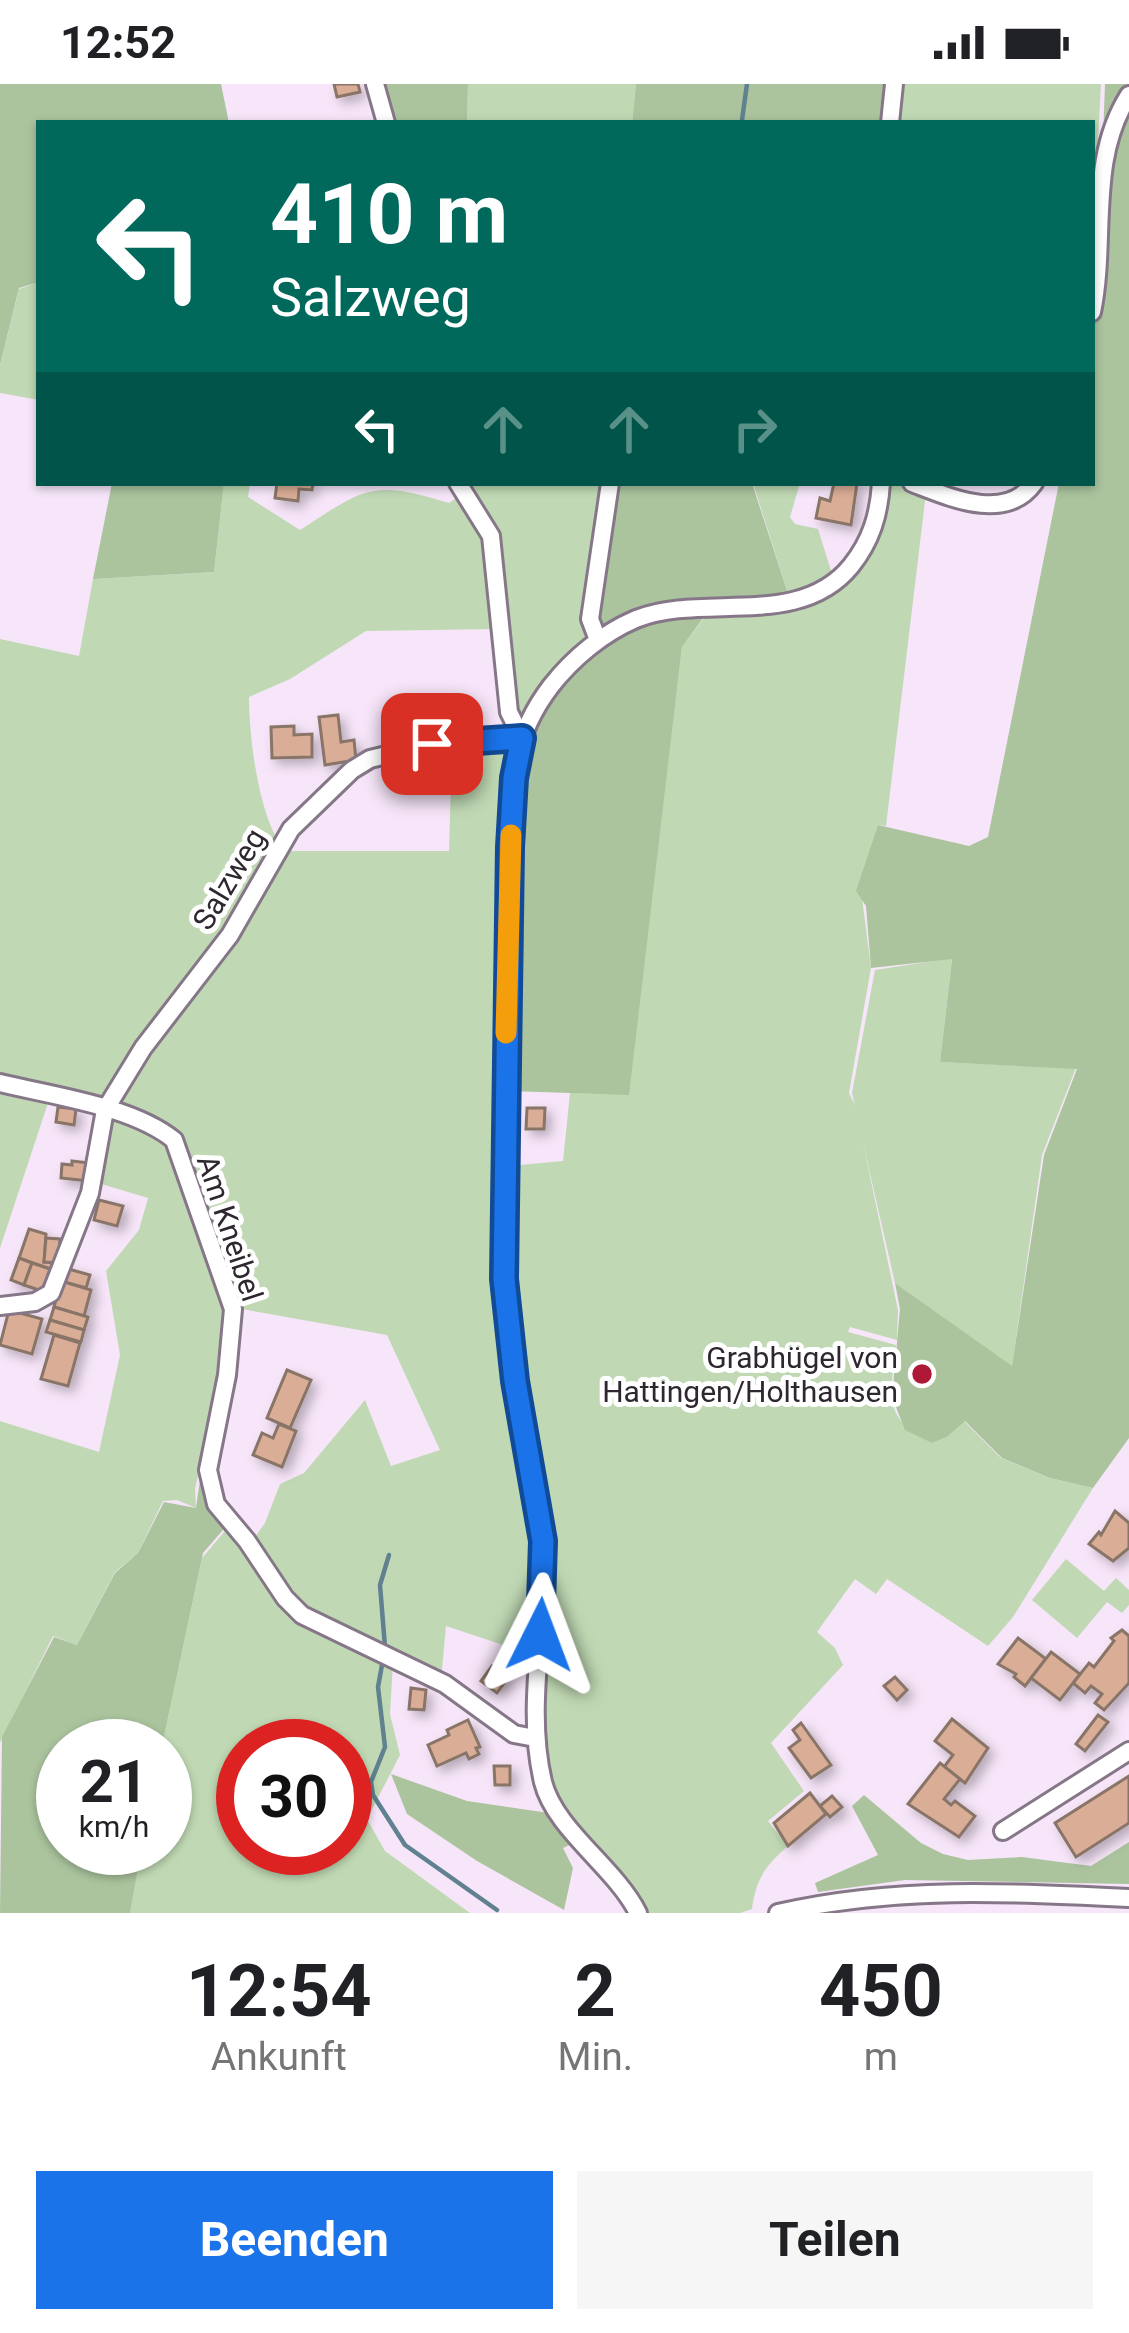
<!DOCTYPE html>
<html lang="de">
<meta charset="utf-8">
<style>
body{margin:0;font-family:Roboto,sans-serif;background:#f6f6f6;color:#202124;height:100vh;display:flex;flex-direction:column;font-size:45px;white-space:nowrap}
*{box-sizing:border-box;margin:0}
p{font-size:39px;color:#757577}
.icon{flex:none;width:66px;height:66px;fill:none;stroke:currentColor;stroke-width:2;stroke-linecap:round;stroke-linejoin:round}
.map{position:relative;height:1829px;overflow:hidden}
.panel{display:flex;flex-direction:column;background:#fff;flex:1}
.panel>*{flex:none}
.hud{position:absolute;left:36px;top:36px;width:1059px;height:366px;border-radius:0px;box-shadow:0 3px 9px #0004;background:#00695c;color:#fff;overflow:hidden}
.speed{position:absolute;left:36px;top:1635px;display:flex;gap:24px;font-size:60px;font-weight:700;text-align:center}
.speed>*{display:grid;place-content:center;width:156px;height:156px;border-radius:50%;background:#fff;box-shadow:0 3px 9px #0004;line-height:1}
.speed small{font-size:30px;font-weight:400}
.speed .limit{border:18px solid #d22;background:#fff;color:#111}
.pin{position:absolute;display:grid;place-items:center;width:102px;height:102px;color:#fff;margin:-51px;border-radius:24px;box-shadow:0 6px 18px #0006}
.me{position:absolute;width:132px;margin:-66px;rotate:3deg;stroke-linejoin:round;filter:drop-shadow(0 0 9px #0008)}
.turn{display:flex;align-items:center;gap:42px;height:252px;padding:0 36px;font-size:54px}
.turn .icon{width:156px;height:156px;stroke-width:2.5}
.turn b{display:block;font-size:84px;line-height:102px}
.lanes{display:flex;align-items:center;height:114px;padding:0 36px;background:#0003;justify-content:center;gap:60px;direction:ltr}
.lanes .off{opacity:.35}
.eta{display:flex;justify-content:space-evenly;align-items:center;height:204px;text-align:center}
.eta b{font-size:72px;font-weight:700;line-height:84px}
.action{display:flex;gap:24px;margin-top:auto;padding:24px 36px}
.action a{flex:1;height:138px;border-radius:0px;background:#1a73e8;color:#fff;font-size:48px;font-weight:700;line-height:138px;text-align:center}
.action a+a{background:#f6f6f6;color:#202124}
.status{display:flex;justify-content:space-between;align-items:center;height:84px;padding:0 60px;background:#fff;direction:ltr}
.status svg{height:33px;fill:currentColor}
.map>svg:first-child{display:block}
.green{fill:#c0d9b4;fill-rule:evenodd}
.forest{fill:#abc49e}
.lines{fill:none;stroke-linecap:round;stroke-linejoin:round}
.stream{stroke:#5f8190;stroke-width:4.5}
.building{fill:#d9ad96;stroke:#897468;stroke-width:3;filter:url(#shadow)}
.minor-casing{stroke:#867788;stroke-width:22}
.minor{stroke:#fff;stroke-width:16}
.route-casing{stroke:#114b97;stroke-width:30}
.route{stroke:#1a73e8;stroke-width:21}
.slow{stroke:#f59e0b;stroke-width:21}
.poi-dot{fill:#ae1938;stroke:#fff;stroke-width:4.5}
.labels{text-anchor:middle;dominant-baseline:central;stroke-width:10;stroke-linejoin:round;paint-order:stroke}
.street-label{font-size:30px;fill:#2e272f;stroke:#fff}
.poi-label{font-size:30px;fill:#2e272f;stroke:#fff;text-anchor:end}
</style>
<div class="status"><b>12:52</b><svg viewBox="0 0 49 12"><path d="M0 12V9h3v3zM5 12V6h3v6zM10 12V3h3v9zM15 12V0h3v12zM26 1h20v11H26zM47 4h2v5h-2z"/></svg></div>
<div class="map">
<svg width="1129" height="1829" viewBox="0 0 1129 1829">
<defs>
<filter id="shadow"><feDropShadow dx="5.5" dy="5.5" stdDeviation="6" flood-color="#0004"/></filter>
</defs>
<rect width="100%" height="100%" fill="#f7e6f9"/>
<g class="green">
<polygon points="468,0 636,0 632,39 467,39"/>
<polygon points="902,0 1101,0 1092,171 1092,39 898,39"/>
<polygon points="39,198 39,316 0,309 0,281 19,205"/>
<path d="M224,399H250L248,413L300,446C365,404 371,395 449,419L462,410L484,441L496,545L366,547L290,595L249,613C249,654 259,736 285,767H449L452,663H510L502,825L497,1196L536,1458L533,1571L446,1542L441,1596L297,1524L252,1457L265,1439L280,1400L304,1389L365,1316L391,1382L440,1366L387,1251L242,1225L235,1218L177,1053L0,996V555L79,572L93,495L214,488Z"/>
<polygon points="462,399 609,399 586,562 519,644 495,463"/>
<polygon points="753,399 800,399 790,433 795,440 818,445 833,493 789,513"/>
<path d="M889,399L926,409L886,742L878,741L861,806L871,884L849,1009L855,1021L852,1009L875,886L952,874L940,978L1076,984L1042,1071L1012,1283L895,1199L863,1059L898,1226L897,1256L850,1243L848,1248L896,1261C891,1313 880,1332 932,1359L947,1353L964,1337L1001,1374L1050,1394L1093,1404L1013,1533L988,1562L887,1495L876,1510L855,1495L817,1548L835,1564L843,1581L771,1659L804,1707L768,1737L788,1762C765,1782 756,1795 752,1825L740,1829H646L617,1784L564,1726L551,1700L543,1653L548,1503L510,1228L509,1082L563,1077L570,1009L628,1010L682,563L705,533C741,531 814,532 838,500C859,470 873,431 889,399Z"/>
<polygon points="0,1003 49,1016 0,1164"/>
<polygon points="119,1032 171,1062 227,1230 222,1288 195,1405 196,1424 177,1416 163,1417 138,1469 115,1488 77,1561 53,1552 0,1659 0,1337 99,1368 120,1271 106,1187 139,1146 148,1114 98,1099 110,1039"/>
<path d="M230,1441L275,1504L393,1579L390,1630L400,1671L367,1735L385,1767L470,1829H130L142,1764H165L162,1662L202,1474ZM243,1662H345V1764H243Z"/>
<polygon points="1066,1475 1104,1507 1116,1494 1129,1506 1129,1521 1122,1529 1107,1518 1077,1554 1032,1516"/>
</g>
<g class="forest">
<polygon points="0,0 221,0 229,39 39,39 39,198 19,204 0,281"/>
<polygon points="377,0 468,0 467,39 388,39"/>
<polygon points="636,0 893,0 889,39 632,39"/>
<polygon points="1105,0 1129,0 1129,1354 1093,1404 1050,1394 1002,1374 965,1337 947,1353 932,1359 905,1346 892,1313 900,1225 895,1199 1012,1282 1044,1071 1077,985 940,978 952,875 871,884 866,822 856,807 878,741 969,762 988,753 1059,399 1092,399 1092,246 1097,224"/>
<polygon points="112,399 224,399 214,488 93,495"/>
<polygon points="612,399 752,399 789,513 713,521 682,563 629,1011 510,1007 511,829 522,653 564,593 603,560 592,537"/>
<polygon points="205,1360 229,1439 203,1469 162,1662 63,1662 63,1764 142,1764 130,1829 0,1829 2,1653 54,1553 77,1561 115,1489 138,1469 164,1418 196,1424"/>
<polygon points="391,1690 467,1717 549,1729 574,1759 563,1764 573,1784 564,1826 477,1777 407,1730"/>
<polygon points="864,1711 921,1759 943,1770 968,1776 1022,1773 1091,1782 1129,1758 1129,1800 905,1796 818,1808 815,1799 878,1771 852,1722"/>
</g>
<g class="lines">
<g class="stream">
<polyline points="742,36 747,0"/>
<polyline points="385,1563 380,1501 389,1471"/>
<polyline points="382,1581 378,1603 385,1663 371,1698 373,1711 405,1761 497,1826"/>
</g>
</g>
<g class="building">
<polygon points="334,0 358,0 360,8 337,13"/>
<polygon points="277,399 313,399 312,406 299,405 298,417 275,414"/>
<polygon points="834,399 857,399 851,441 816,434 820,414 830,417"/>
<polygon points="338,631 341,658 354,656 356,676 325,681 319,633"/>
<polygon points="294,642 294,651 312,650 312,673 272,674 271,643"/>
<polygon points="58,1023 76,1025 74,1041 56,1038"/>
<polygon points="527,1024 545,1024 544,1045 526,1045"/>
<polygon points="72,1077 90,1079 89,1097 61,1094 62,1080 72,1081"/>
<polygon points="99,1116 123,1122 117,1142 94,1136"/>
<polygon points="29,1145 46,1150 44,1178 53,1178 50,1185 19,1174"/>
<polygon points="46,1154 60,1155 58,1179 44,1178"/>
<polygon points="19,1174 32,1179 24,1201 11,1196"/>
<polygon points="32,1179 50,1185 42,1207 24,1201"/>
<polygon points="65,1184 90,1191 86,1204 61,1197"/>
<polygon points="61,1197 91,1206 84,1232 54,1223"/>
<polygon points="54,1223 88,1233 84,1246 50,1236"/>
<polygon points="9,1226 42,1235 32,1270 0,1261"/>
<polygon points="50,1236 84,1246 81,1258 46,1248"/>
<polygon points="54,1251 80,1259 68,1302 41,1295"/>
<polygon points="287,1286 311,1296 290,1344 267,1334"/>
<polygon points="279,1340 296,1347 282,1383 253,1371 262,1349 273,1354"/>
<polygon points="1115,1427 1129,1439 1129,1464 1113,1477 1089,1460 1099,1448 1101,1451"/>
<polygon points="1122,1546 1129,1552 1129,1599 1104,1626 1095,1619 1102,1610 1091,1602 1085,1609 1073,1599 1089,1579 1094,1583 1114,1557 1111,1554"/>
<polygon points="1018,1554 1046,1575 1025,1602 1014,1593 1016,1590 998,1580"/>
<polygon points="1051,1568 1080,1590 1060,1616 1031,1594"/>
<polygon points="492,1582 508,1594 497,1609 481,1597"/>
<polygon points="895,1593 907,1606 897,1616 884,1602"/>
<polygon points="411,1604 426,1606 424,1626 409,1625"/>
<polygon points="1098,1631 1108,1638 1085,1667 1076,1660"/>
<polygon points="952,1635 988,1664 965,1699 944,1683 953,1671 935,1657"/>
<polygon points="468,1636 480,1663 476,1664 479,1670 469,1675 466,1669 437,1682 428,1661 449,1651 447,1646"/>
<polygon points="801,1639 831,1681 811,1694 789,1664 800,1656 793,1646"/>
<polygon points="940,1679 960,1695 944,1715 951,1721 955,1717 975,1732 959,1753 908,1720"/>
<polygon points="494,1682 510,1682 510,1701 495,1701"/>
<polygon points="1129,1692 1129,1739 1076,1773 1055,1739"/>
<polygon points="810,1709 826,1730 788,1762 774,1739"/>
<polygon points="832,1712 842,1723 830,1733 820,1722"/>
</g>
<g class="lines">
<defs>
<g id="minor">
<polyline points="375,0 386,39"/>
<polyline points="890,39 894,0"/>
<path d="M1092,228C1107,155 1087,77 1129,11"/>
<polyline points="458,399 491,452 509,628 522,654"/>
<path d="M912,399C949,413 1005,439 1034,399"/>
<polyline points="598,556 590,535 610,399"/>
<path d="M0,999C53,1012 132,1022 174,1056L233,1225L227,1291L208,1386L216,1420L247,1457L285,1514L302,1531L445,1600L514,1650L535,1654"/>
<polyline points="0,1222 35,1218 51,1209 90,1109 105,1026 143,964 230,851 291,745 352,686 370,675 432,660 522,654"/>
<polyline points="1003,1747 1129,1667"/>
<path d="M638,1829C615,1783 555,1746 543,1698C524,1617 549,1536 542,1454C536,1378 513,1305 506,1229C497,1118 505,1005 508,893C509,822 503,745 517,675C522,649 535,623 551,602C573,574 603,549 636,535C703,508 799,546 851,482C871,457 879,431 881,399"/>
<path d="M778,1829C894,1802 1011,1808 1129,1814"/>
</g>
</defs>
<use href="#minor" class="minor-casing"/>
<use href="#minor" class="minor"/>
</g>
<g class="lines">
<defs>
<polyline id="route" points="432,660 522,654 514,694 510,763 504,1195 515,1297 543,1457 540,1551"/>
</defs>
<use href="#route" class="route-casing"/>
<use href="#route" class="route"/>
<polyline class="slow" points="506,949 511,751"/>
</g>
<circle class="poi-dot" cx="922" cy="1290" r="12"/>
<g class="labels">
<g class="street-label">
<text transform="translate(229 795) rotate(-59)">Salzweg</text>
<text transform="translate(230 1144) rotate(72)">Am Kneibel</text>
</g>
<g class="poi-label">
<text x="898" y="1273">Grabhügel von<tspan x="898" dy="34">Hattingen/Holthausen</tspan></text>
</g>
</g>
</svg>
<div class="speed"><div>21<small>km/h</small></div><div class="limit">30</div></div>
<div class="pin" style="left:432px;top:660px;background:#d93025"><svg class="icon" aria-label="arrive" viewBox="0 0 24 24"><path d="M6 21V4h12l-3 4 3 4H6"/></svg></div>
<svg class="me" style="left:540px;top:1551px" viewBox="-20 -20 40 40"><path d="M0-17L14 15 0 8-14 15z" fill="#1a73e8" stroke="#fff" stroke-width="4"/></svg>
<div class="hud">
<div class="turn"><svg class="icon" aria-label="left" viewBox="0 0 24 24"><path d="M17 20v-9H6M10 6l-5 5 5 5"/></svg><div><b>410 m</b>Salzweg</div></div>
<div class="lanes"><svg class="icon" aria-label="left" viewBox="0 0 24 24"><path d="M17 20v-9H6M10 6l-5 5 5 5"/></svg><svg class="icon off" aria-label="ahead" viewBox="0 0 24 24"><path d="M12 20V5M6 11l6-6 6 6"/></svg><svg class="icon off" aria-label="ahead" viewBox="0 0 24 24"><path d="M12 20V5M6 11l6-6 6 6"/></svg><svg class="icon off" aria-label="right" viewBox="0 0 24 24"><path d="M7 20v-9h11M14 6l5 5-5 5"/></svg></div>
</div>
</div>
<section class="panel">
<div class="eta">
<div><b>12:54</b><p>Ankunft</p></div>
<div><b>2</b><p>Min.</p></div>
<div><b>450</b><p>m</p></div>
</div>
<div class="action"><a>Beenden</a><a>Teilen</a></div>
</section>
